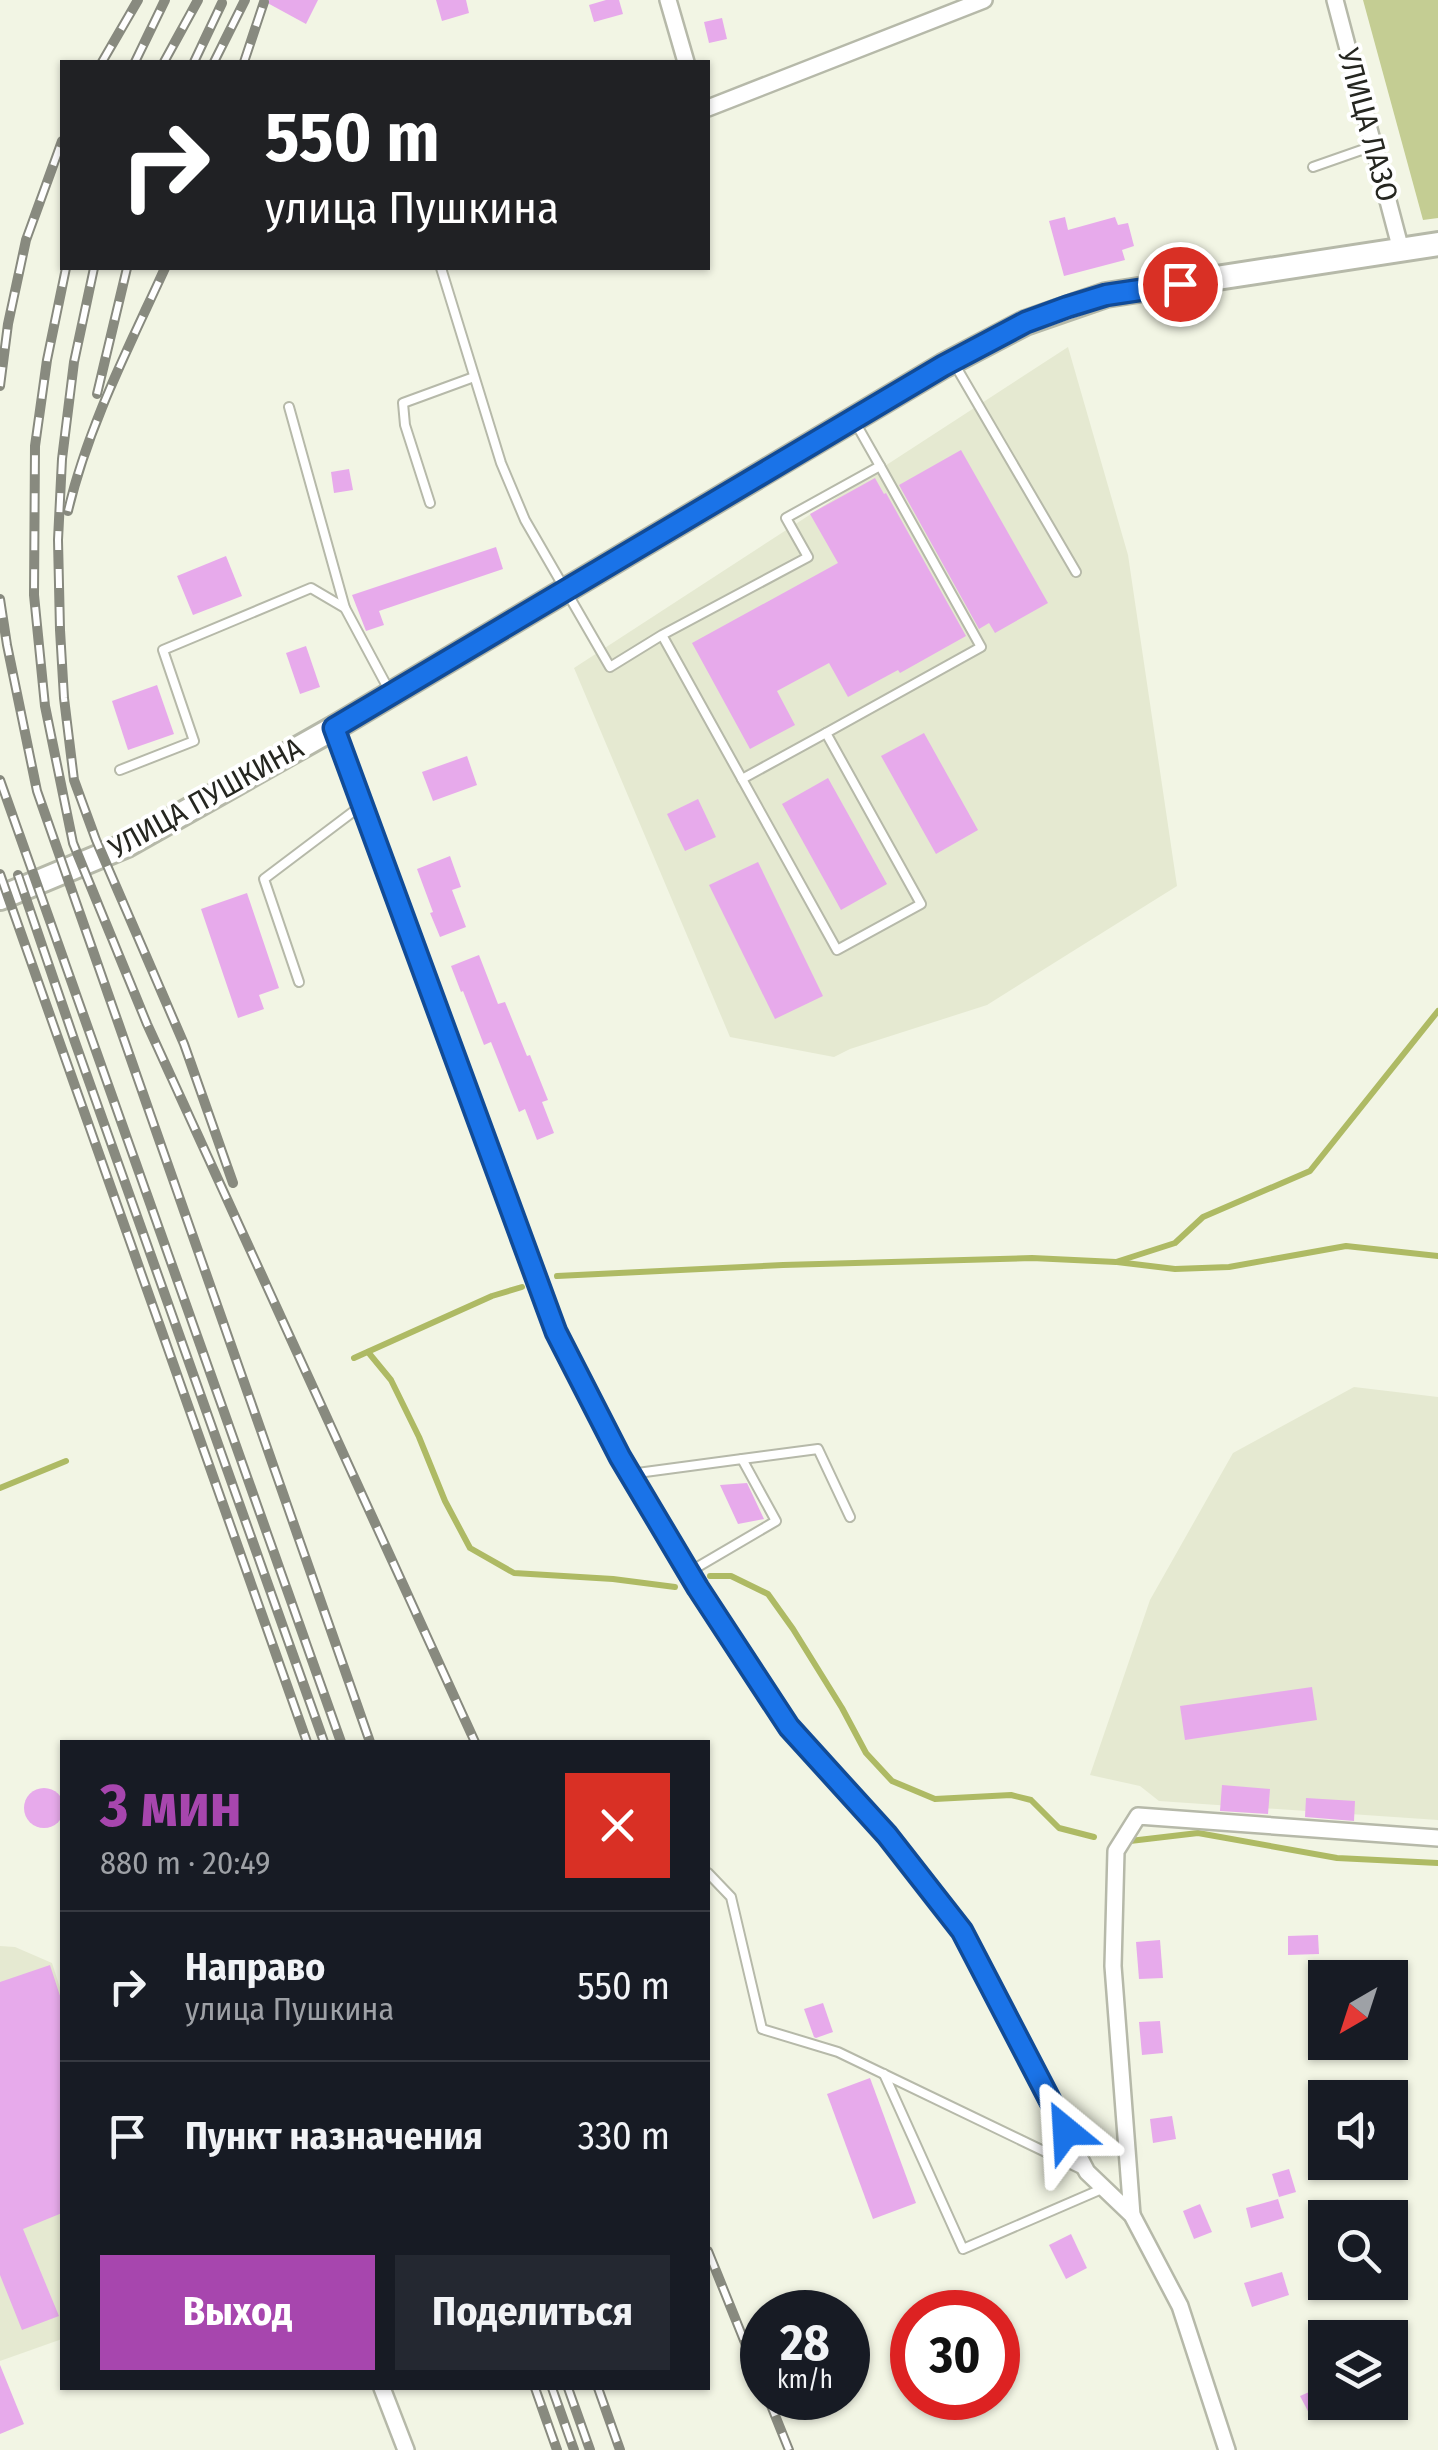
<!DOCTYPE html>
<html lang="ru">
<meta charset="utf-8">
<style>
body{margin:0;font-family:"Fira Sans Condensed",sans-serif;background:#242831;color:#f1f3f6;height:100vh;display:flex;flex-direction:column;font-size:38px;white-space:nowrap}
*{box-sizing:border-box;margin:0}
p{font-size:32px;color:#9ea1a6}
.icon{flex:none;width:55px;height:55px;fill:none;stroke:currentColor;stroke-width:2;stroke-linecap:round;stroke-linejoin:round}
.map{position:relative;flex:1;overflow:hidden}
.details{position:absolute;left:60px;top:1740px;width:650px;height:650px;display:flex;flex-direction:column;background:#171b24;border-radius:0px;box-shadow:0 2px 8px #0004}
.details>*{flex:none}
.guide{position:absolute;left:60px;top:60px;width:650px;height:210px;border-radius:0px;box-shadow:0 2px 8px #0004;background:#202124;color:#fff;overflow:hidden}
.needle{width:65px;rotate:219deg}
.controls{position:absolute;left:1308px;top:1960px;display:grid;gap:20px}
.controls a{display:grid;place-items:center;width:100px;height:100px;border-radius:0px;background:#171b24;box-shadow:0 2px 8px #0004;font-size:50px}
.speed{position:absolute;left:740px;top:2290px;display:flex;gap:20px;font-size:50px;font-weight:700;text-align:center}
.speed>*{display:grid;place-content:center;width:130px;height:130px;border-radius:50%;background:#171b24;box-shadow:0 2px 8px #0004;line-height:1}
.speed small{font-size:25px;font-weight:400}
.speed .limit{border:15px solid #d22;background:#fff;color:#111}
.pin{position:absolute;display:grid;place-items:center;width:85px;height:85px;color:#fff;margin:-42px;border:5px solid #fff;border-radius:50%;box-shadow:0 2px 10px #0007}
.me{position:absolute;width:110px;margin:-55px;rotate:333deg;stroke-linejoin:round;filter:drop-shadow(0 0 8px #0008)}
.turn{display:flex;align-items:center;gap:35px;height:210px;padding:0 40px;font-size:45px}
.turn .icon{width:130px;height:130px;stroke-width:2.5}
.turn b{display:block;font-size:70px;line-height:85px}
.round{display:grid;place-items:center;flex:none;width:105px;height:105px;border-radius:0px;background:#242831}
.headline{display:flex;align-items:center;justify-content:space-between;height:170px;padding:0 40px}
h1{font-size:60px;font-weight:700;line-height:75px;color:#a746ae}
.primary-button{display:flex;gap:20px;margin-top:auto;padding:20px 40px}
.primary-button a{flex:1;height:115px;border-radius:0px;background:#a746ae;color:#fff;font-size:40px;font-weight:700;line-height:115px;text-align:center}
.primary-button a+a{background:#242831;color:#f1f3f6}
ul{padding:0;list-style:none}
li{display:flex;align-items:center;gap:30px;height:150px;padding:0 40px;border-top:2px solid #363941}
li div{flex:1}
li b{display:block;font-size:38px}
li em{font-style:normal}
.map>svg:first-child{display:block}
.built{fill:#e5e9d1}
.green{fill:#c4cd93}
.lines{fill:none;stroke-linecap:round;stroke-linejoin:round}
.stream{stroke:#aeba64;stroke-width:6}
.building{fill:#e7aaeb}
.service-casing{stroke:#b6b9a9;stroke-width:12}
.minor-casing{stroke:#b6b9a9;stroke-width:20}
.secondary-casing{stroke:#b6b9a9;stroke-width:28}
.service{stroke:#fff;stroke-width:8}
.minor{stroke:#fff;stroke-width:15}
.secondary{stroke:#fff;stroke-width:22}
.rail-casing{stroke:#888a7f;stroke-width:10}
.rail{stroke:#fff;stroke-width:6;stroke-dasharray:19;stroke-linecap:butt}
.route-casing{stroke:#114b97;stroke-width:25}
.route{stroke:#1a73e8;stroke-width:18}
.labels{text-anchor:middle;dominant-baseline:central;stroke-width:8;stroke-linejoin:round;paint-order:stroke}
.street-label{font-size:30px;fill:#252620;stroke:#fff}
</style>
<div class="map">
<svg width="1438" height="2450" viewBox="0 0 1438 2450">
<rect width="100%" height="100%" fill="#f2f5e4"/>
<g class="built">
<polygon points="1068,347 1128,555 1177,886 987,1005 850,1049 834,1057 730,1037 574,668"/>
<polygon points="1354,1387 1438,1397 1438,1820 1159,1801 1140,1786 1090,1775 1150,1600 1233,1453"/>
<polygon points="0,1946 15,1947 52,1963 62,1994 62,2339 0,2361"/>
</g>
<polygon class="green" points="1363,0 1438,0 1438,218 1423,220"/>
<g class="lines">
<g class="stream">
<polyline points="1117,1262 1175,1269 1229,1267 1346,1246 1438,1256"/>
<polyline points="557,1276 783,1265 1032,1258 1116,1262 1175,1243 1203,1217 1310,1171 1438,1011"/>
<polyline points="368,1352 391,1380 419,1437 445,1501 470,1548 514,1573 613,1579 675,1587"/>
<polyline points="354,1358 492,1296 522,1287"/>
<polyline points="0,1488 66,1461"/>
<polyline points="710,1576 731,1576 768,1594 793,1629 842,1708 866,1753 892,1781 935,1799 1011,1795 1031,1800 1059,1828 1094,1837"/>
<polyline points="1130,1841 1198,1833 1337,1858 1438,1863"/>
</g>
</g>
<g class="building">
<polygon points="262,0 318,0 306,24"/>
<polygon points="436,0 466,0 469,13 442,21"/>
<polygon points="606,0 619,0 623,14 594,22 589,5"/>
<polygon points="722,18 727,39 709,43 704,22"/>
<polygon points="1065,217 1068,230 1115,217 1118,225 1128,223 1134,246 1122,250 1125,260 1064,276 1049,221"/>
<polygon points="961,450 1048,603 995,633 989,623 979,629 899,485"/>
<polygon points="349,469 353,490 334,493 331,472"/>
<polygon points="875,478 884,494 886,493 966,636 900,673 898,670 848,697 829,663 777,691 795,725 750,749 692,643 838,563 810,514"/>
<polygon points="496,547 503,569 379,611 384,625 366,631 352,595"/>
<polygon points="226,556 242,596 193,615 177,576"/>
<polygon points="306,646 320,687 300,694 286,653"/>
<polygon points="157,685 174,734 128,750 112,701"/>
<polygon points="924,733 978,830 936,854 881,756"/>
<polygon points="467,756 477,785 433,801 422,772"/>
<polygon points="828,778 887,884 841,910 782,804"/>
<polygon points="698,799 716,837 685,851 667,814"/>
<polygon points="450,856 461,887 452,890 466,927 440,937 430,913 433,912 417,869"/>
<polygon points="758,862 823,996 775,1019 709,885"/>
<polygon points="247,893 279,988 259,995 264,1009 238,1018 201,909"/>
<polygon points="479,955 498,1004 505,1002 527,1056 530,1055 548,1100 542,1102 554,1133 537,1140 525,1109 519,1112 491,1042 484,1045 463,991 461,992 451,966"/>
<polygon points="747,1483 764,1519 738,1524 720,1485"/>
<polygon points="1312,1687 1317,1720 1185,1740 1180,1706"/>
<polygon points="1222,1785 1270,1789 1268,1814 1220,1811"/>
<circle cx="44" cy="1808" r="20"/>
<polygon points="1306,1798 1355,1801 1354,1821 1305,1817"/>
<polygon points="1318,1935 1319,1954 1288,1955 1288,1936"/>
<polygon points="1160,1940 1163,1978 1139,1979 1136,1942"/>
<polygon points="50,1965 62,2002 62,2213 23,2229 59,2316 22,2330 0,2275 0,1982"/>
<polygon points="823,2003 833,2032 816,2038 814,2037 804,2009"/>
<polygon points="1160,2021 1163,2053 1142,2055 1139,2022"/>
<polygon points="870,2078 916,2203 873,2219 827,2094"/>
<polygon points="1172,2116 1176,2139 1153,2143 1150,2119"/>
<polygon points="1289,2169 1296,2192 1279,2197 1272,2174"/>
<polygon points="1278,2199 1284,2218 1251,2228 1246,2208"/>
<polygon points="1200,2204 1212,2232 1194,2239 1183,2211"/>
<polygon points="1071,2234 1087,2268 1066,2279 1049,2245"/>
<polygon points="1282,2272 1289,2295 1252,2307 1244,2283"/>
<polygon points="0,2365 24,2424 0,2434"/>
<polygon points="1316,2389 1326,2410 1311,2417 1300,2396"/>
</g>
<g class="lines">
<defs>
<g id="service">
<polyline points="1313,167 1373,146"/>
<polyline points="441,268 501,463 525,520 610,667 662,635 808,557 786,518 880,466 981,647 826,733 921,904 837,950 662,635"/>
<polyline points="955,365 1076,572"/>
<polyline points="289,407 345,608"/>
<polyline points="855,422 880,466"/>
<polyline points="430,503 405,425 403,403 474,377"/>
<polyline points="120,770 194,741 163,650 311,588 345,608 389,690"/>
<polyline points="742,779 826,733"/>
<polyline points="299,982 264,879 362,805"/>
<polyline points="742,1459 818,1449 850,1517"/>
<polyline points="630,1474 742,1459 776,1521 689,1572"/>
<polyline points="708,1873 731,1897 762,2029 838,2052 1083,2170"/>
<polyline points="884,2074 963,2249 1104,2188"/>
</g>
<g id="minor">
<polyline points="668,0 686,62"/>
<polyline points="1335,0 1401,250"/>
<polyline points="708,108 984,0"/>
<polyline points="334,728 556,1332 620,1457 698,1588 789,1727 887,1835 962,1931 1087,2172 1132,2215 1180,2306 1227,2450"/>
<polyline points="1132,2215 1113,1966 1116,1851 1138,1816 1438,1838"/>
<polyline points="382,2388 406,2450"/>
</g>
<polyline id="secondary" points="0,898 127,845 334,728 943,366 1025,323 1106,295 1438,244"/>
</defs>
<use href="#service" class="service-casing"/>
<use href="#minor" class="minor-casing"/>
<use href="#secondary" class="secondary-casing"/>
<use href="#service" class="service"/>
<use href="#minor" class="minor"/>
<use href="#secondary" class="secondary"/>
<defs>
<g id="rail">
<polyline points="102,62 138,0"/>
<polyline points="135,62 165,0"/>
<polyline points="164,62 198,0"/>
<polyline points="194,62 222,3"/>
<polyline points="214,62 245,0"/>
<polyline points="244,62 264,2"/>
<polyline points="66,268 47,360 35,446 34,595 45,706 73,843 147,1024 475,1742"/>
<polyline points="94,268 74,362 62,459 58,540 60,630 64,698 74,780 96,840 184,1044 233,1183"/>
<polyline points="0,386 8,324 26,240 62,141"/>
<polyline points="97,394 127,268"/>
<path d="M68,511C88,426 129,347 165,268"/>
<polyline points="0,599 7,645 37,791 370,1742"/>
<polyline points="0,780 341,1742"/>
<polyline points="0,874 307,1742"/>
<polyline points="18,875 75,1042 324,1742"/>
<polyline points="708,2251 762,2385"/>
<polyline points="535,2388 557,2450"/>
<polyline points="552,2388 574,2450"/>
<polyline points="568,2388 590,2450"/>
<polyline points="598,2388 620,2450"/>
<polyline points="768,2398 789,2450"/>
</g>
</defs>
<use href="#rail" class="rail-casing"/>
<use href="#rail" class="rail"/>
</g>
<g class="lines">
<defs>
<polyline id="route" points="1066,2131 962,1931 887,1835 789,1727 698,1588 620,1457 556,1332 334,728 943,366 1026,322 1067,307 1106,295 1180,284"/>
</defs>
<use href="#route" class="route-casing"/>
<use href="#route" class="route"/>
</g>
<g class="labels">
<g class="street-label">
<text transform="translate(1368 125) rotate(75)">УЛИЦА ЛАЗО</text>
<text transform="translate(206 798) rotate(-29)">УЛИЦА ПУШКИНА</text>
</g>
</g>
</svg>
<div class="controls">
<a><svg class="needle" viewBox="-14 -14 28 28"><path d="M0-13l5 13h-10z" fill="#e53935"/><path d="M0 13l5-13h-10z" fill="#9ea1a6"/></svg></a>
<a><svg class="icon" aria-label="sound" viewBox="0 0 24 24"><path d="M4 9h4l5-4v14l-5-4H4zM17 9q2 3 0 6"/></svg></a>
<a><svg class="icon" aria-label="search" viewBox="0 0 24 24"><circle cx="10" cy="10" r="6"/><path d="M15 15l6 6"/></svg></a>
<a><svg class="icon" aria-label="layers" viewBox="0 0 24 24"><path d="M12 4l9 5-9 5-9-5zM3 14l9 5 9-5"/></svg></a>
</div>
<div class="speed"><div>28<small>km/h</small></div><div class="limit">30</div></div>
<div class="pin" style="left:1180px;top:284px;background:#d93025"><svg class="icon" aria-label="arrive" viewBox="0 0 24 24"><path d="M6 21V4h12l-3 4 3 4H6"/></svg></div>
<svg class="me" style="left:1066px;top:2131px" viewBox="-20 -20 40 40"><path d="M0-17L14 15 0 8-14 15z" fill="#1a73e8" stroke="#fff" stroke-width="4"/></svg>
<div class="guide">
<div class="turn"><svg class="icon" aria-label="right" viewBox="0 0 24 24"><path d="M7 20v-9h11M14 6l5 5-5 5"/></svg><div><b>550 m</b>улица Пушкина</div></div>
</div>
<section class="details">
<div class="headline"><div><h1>3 мин</h1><p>880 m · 20:49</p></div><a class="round" style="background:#d93025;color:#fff"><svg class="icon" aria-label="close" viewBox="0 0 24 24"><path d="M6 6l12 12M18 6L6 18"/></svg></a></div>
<ul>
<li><svg class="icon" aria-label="right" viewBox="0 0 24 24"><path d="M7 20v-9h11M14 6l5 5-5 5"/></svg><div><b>Направо</b><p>улица Пушкина</p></div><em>550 m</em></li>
<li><svg class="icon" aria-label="arrive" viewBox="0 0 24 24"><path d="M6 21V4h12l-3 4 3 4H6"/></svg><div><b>Пункт назначения</b></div><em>330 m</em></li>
</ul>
<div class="primary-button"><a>Выход</a><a>Поделиться</a></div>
</section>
</div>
